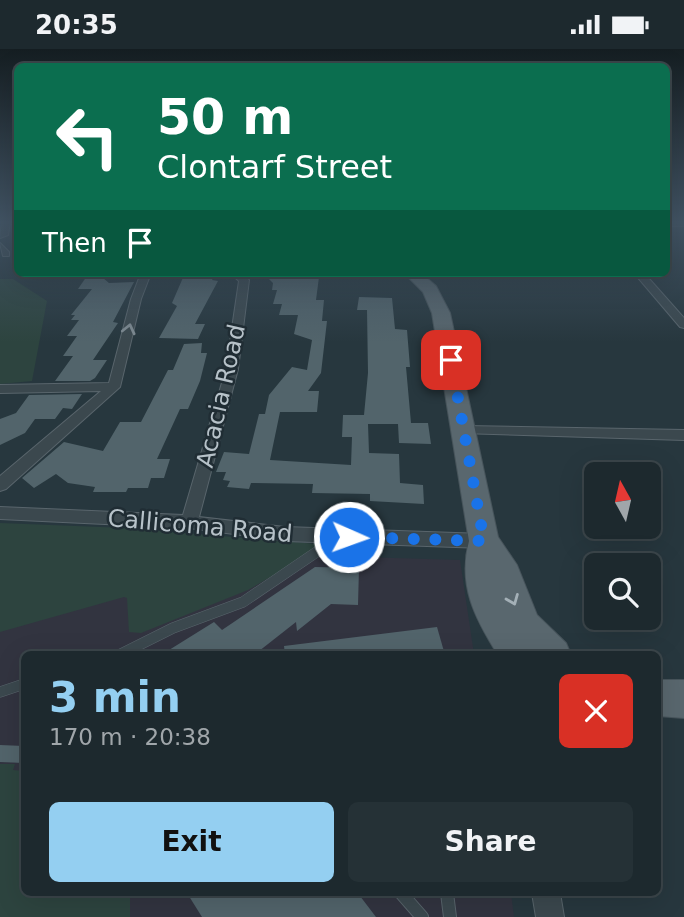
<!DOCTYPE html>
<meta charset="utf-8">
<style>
body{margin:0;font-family:"DejaVu Sans",sans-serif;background:#253136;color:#f1f3f6;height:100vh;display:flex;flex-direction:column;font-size:26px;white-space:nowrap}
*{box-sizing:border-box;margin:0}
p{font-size:23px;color:#a0a6aa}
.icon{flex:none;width:38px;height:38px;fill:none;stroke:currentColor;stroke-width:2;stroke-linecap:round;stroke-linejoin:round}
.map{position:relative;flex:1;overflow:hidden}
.details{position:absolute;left:21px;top:602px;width:640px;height:245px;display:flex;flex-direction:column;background:#1d292e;border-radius:10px;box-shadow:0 7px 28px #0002,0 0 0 2px #3b454a}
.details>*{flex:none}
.banner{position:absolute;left:14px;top:14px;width:656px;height:214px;border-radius:10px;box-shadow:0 7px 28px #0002,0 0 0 2px #3b454a;background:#0b6e4f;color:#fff;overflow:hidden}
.needle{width:46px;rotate:352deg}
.fabs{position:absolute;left:584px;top:413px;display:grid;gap:14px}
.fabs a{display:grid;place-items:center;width:77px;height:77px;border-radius:10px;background:#1d292e;box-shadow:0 7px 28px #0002,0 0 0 2px #3b454a;font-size:35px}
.pin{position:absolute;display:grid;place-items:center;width:60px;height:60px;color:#fff;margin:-30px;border-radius:14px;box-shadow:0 4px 10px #0006}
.me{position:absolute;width:77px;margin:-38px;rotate:92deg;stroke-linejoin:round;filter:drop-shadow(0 0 5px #0008)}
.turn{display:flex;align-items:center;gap:24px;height:147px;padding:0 28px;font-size:32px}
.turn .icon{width:91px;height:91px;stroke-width:2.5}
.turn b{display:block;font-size:49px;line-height:60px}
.then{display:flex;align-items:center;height:66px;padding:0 28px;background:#0003;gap:14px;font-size:26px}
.round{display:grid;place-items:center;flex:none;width:74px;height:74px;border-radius:10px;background:#253136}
.overview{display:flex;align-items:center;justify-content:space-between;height:119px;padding:0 28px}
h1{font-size:42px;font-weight:700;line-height:52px;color:#94cff1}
.button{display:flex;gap:14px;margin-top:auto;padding:14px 28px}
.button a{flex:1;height:80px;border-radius:10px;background:#94cff1;color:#111;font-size:28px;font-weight:700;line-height:80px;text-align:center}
.button a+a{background:#253136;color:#f1f3f6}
.status{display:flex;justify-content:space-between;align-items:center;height:49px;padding:0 35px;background:#1d292e;direction:ltr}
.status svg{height:19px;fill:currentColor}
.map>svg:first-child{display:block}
.medical{fill:#323440}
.green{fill:#2d443f}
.building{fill:#52646b}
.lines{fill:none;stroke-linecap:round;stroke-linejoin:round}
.service-far2-casing{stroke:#59656c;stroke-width:5}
.service-far1-casing{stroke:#59656c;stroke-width:11}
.service-casing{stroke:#59656c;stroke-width:14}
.minor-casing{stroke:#59656c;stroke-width:2}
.primary-casing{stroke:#47545b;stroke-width:2}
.service-far2{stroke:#3b484e;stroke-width:4.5}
.service-far1{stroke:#3b484e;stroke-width:10}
.service{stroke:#3b484e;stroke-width:12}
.minor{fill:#3b484e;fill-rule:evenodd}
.primary{fill:#59676e;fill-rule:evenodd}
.oneway{stroke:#7f8b92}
.oneway2{stroke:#a4b0b7}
.route{stroke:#1a73e8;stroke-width:12;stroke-dasharray:0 21.6}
.labels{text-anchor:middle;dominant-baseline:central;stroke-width:5;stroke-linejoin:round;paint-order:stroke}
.street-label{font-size:24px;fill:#b7c2c9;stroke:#202d34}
</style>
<div class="status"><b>20:35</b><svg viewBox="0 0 49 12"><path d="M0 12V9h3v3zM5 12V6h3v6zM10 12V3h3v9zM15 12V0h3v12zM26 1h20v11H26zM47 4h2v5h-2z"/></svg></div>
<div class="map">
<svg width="684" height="868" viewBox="0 0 684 868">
<rect width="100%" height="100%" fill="#27373e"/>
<polygon class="medical" points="0,497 460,511 474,605 24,606 24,844 511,844 514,868 0,868"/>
<g class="green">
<polygon points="0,230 13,230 47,252 32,332 0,335"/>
<polygon points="0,474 126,479 317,495 312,504 248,541 141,584 129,583 127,549 124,548 0,583"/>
<polygon points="0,715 15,715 13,721 24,722 24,844 130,844 130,868 0,868"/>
</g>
<g class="building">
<polygon points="89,224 97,224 109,234 134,233 113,273 118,274 93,311 107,311 95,329 90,332 55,332 73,307 63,307 77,287 67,287 79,271 71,271 75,266 71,266 92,240 78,240"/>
<polygon points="185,224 210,224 215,226 212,231 218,232 195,275 205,275 198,290 159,289 177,257 172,254"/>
<polygon points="263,224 316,224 319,228 316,251 324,251 322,272 327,272 321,324 308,342 319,342 317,363 280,363 270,411 351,416 352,388 342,388 343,366 364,366 368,324 367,261 357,261 359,248 392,249 395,280 407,281 410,318 406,318 411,374 428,374 431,395 399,394 398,375 368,375 369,404 399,405 400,434 423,436 424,455 370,452 370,445 312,444 313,435 251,434 249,440 227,438 230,432 223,431 226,423 216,423 224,403 249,405 259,365 265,365 269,346 292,318 307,321 312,291 294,285 298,266 279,266 282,255 273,255 277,241 272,241 273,234"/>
<polygon points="202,294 201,304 207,304 200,332 188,360 180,360 157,410 170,410 164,429 151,429 148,439 128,439 126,443 93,443 95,438 68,434 56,425 34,439 22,429 64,393 103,402 120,373 141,373 168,321 173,321 184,295"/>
<polygon points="82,345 72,360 63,359 55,370 35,370 25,384 0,396 0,370 16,364 29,346"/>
<polygon points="315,518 359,519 358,556 331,555 297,582 296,573 254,606 161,606 214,573 222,581"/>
<polygon points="437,578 445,606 285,606 284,597"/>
<polygon points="0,696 24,697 24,714 0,713"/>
<polygon points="187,844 349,844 353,849 360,847 376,868 202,868"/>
</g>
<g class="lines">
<defs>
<polyline id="service-far2" points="321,224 324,226"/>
<g id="service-far1">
<polyline points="119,606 173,579 243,553 321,500 324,487"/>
<polyline points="0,643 24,635"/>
</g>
<g id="service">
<polyline points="401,844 422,868"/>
<polyline points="447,844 450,868"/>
</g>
<g id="minor">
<polygon points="2,172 10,172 8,186 0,189"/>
<rect x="667" y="173" width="17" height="4"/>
<polygon points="0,194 9,203 9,207 3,207"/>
<polygon points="141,224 151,224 141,250 120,338 6,440 0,442 0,427 101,342 0,344 0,336 109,334 131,250"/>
<polygon points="230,224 241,224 249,231 238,320 199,468 285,478 484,485 490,487 493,492 490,497 484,499 285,492 189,479 0,470 0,458 183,466 226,320 239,232"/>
<polygon points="634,224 644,224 684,269 684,279 680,278"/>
<polygon points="465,377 684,381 684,391 460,384 458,381"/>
<polygon points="532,844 560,844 564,868 536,868"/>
</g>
<g id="primary">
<path d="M404,224H421L436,237L450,264L498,488L517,516L537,566L566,594L571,606H498C474,568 458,536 469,492L432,264L423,243Z"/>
<polygon points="658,631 684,631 684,669 658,667"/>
</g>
</defs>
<use href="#service-far2" class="service-far2-casing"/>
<use href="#service-far1" class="service-far1-casing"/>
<use href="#service" class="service-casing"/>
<use href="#minor" class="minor-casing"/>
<use href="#primary" class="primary-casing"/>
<use href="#service-far2" class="service-far2"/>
<use href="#service-far1" class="service-far1"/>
<use href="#service" class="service"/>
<use href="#minor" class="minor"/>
<use href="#primary" class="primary"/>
</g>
<defs><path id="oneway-chevron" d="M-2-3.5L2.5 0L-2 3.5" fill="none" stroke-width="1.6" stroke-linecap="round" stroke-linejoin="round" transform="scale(1.75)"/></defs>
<use class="oneway" href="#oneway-chevron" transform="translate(129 280) rotate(-77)"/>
<use class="oneway2" href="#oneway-chevron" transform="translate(513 551) rotate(68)"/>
<linearGradient id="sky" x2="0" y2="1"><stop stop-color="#151e22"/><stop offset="0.59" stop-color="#415363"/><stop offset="1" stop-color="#415363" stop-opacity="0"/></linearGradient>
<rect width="684" height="293" fill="url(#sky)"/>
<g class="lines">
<polyline class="route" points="349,488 484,492 451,311"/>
</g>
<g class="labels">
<g class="street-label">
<text transform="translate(221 347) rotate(-77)">Acacia Road</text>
<text transform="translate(200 477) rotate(5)">Callicoma Road</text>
</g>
</g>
</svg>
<div class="fabs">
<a><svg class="needle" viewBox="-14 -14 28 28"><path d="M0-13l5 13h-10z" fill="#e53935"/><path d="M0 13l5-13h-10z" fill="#a0a6aa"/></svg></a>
<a><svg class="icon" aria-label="search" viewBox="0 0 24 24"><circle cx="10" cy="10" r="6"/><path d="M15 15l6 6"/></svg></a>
</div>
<div class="pin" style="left:451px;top:311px;background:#d93025"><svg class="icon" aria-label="arrive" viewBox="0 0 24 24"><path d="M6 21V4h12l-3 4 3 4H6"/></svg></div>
<svg class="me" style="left:349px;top:488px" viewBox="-20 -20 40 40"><circle r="17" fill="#1a73e8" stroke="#fff" stroke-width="3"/><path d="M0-11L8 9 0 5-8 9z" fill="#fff"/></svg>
<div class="banner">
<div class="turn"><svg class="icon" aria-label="left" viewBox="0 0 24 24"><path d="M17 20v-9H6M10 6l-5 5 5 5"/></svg><div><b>50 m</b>Clontarf Street</div></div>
<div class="then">Then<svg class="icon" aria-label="arrive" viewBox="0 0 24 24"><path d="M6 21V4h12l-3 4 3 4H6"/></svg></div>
</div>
<section class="details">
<div class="overview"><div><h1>3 min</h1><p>170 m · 20:38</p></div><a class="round" style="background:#d93025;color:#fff"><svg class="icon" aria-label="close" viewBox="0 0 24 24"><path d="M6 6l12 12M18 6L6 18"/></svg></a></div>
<div class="button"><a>Exit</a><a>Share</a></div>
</section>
</div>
